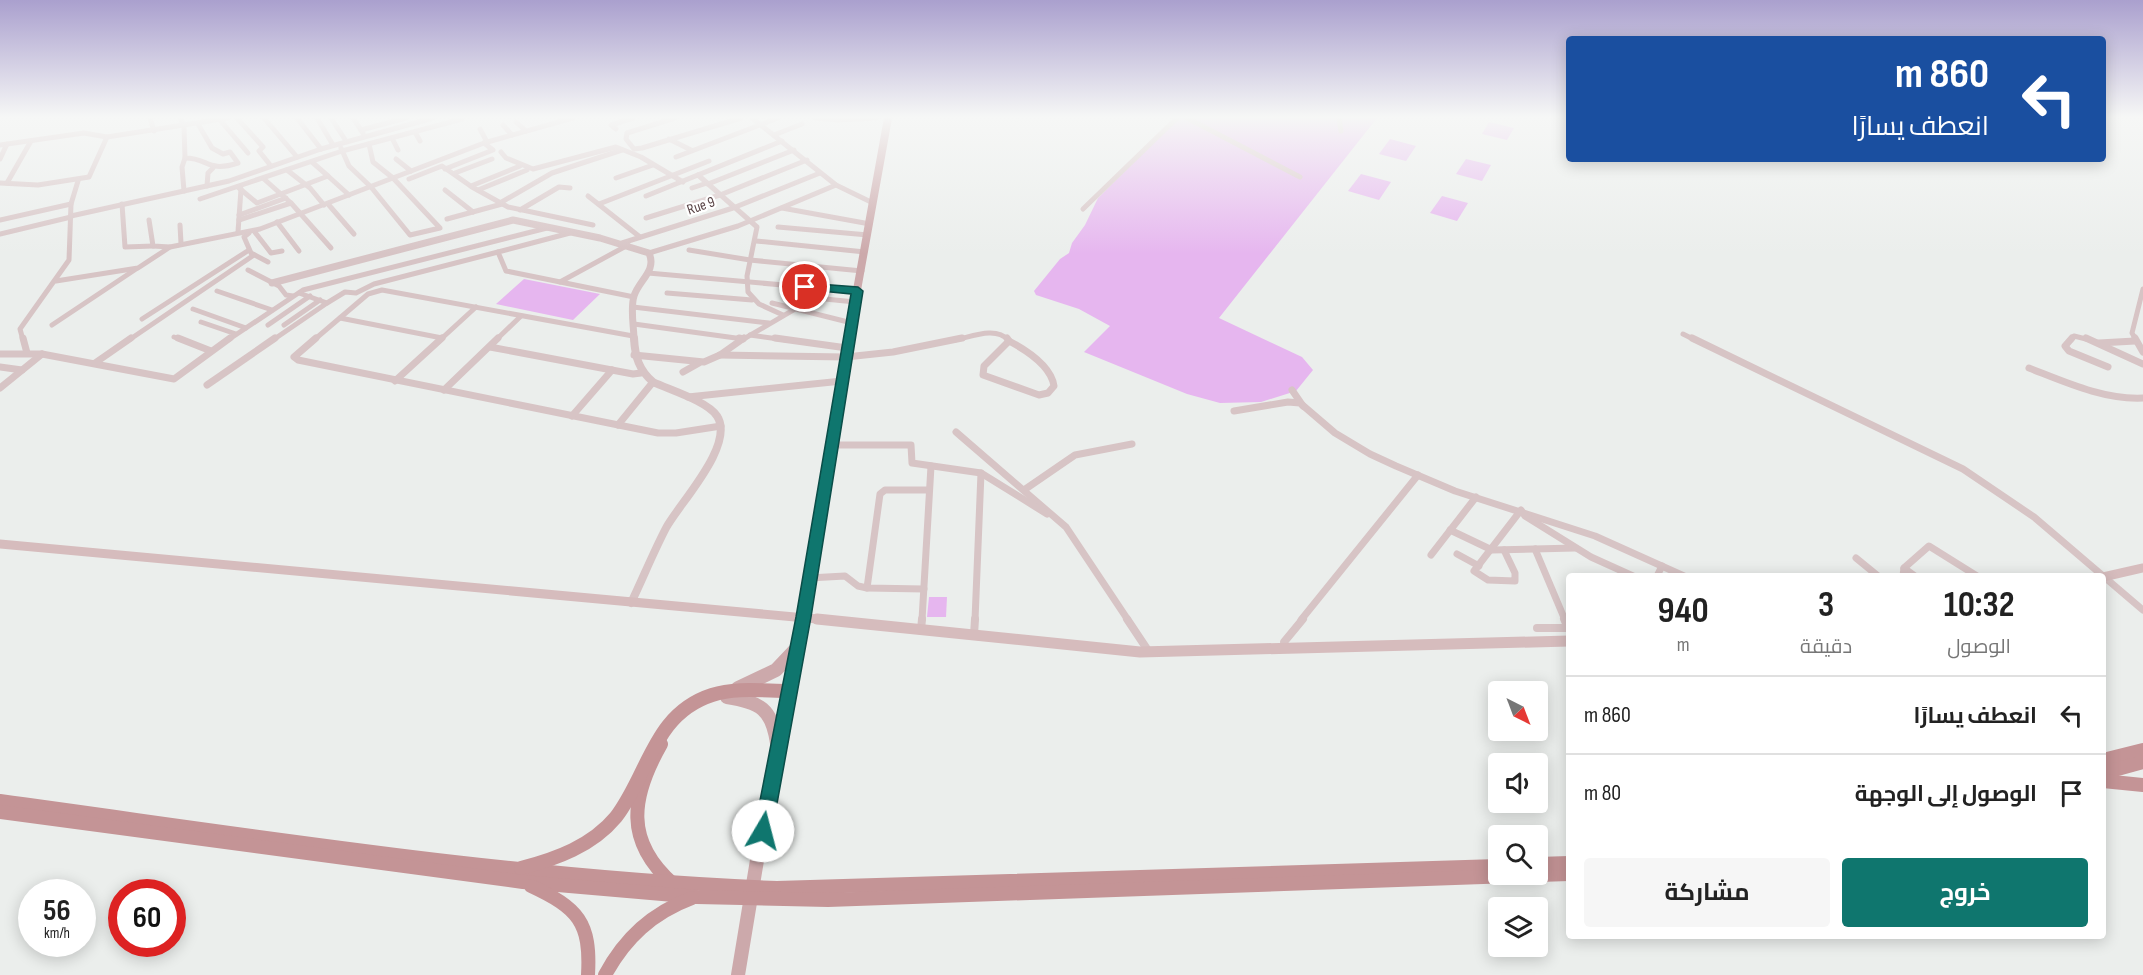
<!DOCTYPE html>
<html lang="ar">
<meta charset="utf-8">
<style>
body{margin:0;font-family:"Sofia Sans Condensed",Cairo,sans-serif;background:#f6f6f6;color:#222;direction:rtl;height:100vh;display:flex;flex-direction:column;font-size:22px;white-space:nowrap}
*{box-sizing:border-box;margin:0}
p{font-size:20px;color:#767676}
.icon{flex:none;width:33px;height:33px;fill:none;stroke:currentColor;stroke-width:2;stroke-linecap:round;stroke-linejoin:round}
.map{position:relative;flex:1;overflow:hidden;direction:ltr}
.side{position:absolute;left:1566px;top:573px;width:540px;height:366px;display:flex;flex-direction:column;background:#fff;border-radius:6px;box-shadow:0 3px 15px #0003;direction:rtl}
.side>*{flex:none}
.guide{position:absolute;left:1566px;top:36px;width:540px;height:126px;border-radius:6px;box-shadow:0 3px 15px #0003;direction:rtl;background:#1a4fa0;color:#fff;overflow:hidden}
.needle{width:39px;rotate:138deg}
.fabs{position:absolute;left:1488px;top:681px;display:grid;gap:12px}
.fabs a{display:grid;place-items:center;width:60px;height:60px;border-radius:6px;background:#fff;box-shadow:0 3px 15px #0003;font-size:30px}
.speed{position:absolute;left:18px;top:879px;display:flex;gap:12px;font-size:30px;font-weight:700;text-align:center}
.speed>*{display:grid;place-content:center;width:78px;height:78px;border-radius:50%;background:#fff;box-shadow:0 3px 15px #0003;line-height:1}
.speed small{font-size:15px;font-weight:400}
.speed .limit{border:9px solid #d22;background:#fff;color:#111}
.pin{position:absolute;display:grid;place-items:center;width:51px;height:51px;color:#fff;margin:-26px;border:3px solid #fff;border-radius:50%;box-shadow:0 2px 6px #0007}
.me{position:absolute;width:66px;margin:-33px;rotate:8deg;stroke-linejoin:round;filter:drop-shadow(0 0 4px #0008)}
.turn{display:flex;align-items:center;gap:21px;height:126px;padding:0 18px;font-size:27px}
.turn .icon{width:78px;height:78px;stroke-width:2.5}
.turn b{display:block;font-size:42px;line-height:51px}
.eta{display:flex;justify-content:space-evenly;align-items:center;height:102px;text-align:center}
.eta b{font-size:36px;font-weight:700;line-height:42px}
.action{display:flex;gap:12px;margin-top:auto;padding:12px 18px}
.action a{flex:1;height:69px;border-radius:6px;background:#0f766e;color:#fff;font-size:24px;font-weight:700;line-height:69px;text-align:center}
.action a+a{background:#f6f6f6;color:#222}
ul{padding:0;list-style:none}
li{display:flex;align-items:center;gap:18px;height:78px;padding:0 18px;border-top:2px solid #e0e0e0}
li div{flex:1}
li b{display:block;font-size:22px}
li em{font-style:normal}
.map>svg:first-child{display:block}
.green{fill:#e6b6ef}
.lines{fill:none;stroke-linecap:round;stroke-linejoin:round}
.minor-far2{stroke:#d7c4c5;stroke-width:5}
.minor-far1{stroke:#d7c4c5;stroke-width:7}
.minor{stroke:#d7c4c5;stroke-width:8}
.tertiary-far1{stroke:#d7c4c5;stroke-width:7}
.tertiary{stroke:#d7c4c5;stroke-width:8}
.secondary-far1{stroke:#d6bcbd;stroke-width:9}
.secondary{stroke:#d6bcbd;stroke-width:11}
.primary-far2{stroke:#cca9ab;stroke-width:8}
.primary-far1{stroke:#cca9ab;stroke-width:10}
.primary{stroke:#cca9ab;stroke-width:14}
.trunk{stroke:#c49496;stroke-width:14}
.route{fill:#0f766e;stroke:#0a4d48;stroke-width:1.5}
.labels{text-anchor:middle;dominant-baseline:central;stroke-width:4.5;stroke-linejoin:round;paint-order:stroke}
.far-street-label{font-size:15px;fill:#594345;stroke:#fff}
</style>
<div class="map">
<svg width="2143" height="975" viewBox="0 0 2143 975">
<rect width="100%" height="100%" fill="#ebeeec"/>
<g class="green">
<polygon points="1179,118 1377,118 1219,318 1302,357 1313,370 1296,391 1261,402 1220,403 1187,394 1084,352 1110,326 1079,309 1036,295 1034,291 1060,259 1069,253 1072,243 1085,225 1098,198"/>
<polygon points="1489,122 1514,128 1507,140 1482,134"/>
<polygon points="1390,139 1416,146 1406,161 1379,154"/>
<polygon points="1466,159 1491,165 1482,181 1456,174"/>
<polygon points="1361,174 1391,182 1379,200 1348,191"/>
<polygon points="1442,196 1468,203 1457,221 1430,213"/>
<polygon points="524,279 600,294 573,320 496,304"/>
<polygon points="929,597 947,597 946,617 927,617"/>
</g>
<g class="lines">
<g class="minor-far2">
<polyline points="150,118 154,131"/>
<path d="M180,118L184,127L185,158C209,158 207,173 238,163L230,152L223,154L212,148L198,124"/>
<polyline points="237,118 263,147 259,151 271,166"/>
<polyline points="264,118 297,157"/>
<polyline points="297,118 321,149"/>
<polyline points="317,118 333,145"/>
<polyline points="331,118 346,141"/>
<polyline points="353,118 363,133"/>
<polyline points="675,118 627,133 626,139 634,149 642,148 741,118"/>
<polyline points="752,118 836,185 873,203"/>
<polyline points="815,118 838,120 876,118"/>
<polyline points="1187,118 1300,177"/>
<polyline points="1339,118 1341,131"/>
<polyline points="220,120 248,153"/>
<polyline points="516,122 526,131"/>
<polyline points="503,125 512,135"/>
<polyline points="480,129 487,142"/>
<polyline points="616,129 611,125 633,118"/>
<polyline points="361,130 406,118"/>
<polyline points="415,132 420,141"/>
<polyline points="774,135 802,124"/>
<polyline points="392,138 398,150"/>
<polyline points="669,139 691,150"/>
<polyline points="0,145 84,133 107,137 228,118"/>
<polyline points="341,148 349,166 371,187 410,235 440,228 393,178 373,162 369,144"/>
<polyline points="501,152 506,158 533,169 616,147 641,157 683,182"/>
<polyline points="676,157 778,118"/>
<polyline points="0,159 7,144"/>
<polyline points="396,159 411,171"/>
<polyline points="445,169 493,150 484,143"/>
<polyline points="287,170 310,188 324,205"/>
<polyline points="455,173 492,159"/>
<polyline points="698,175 757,227 747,276 748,292 759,304 783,315"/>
<polyline points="328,176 349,195"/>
<polyline points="616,178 653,165"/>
<polyline points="409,179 442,166 472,187 508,207 593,225"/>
<polyline points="0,183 38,185 89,177 107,137"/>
<polyline points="7,183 31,141"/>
<polyline points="708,184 794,150"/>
<polyline points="207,186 208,173 213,168"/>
<polyline points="471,186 520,166"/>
<polyline points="239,188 257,203 328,176 312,162"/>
<polyline points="692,188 707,183"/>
<polyline points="445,190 473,212"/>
<polyline points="478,190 527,170"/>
<polyline points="184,191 182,167 185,158"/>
<polyline points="588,196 640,237"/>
<polyline points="646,196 782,141"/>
<polyline points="200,199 342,151 462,119"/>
<polyline points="291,203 331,248"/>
<polyline points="500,203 552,173 622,150"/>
<polyline points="122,204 125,247 153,246"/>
<polyline points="328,204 354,234"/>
<polyline points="599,204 709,161"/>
<polyline points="782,208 870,224"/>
<polyline points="1083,209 1177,118"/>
<polyline points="520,210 559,187 570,188"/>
<polyline points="239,215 286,198"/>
<polyline points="71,216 229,181 321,149 433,118"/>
<polyline points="646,218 720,195 807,160"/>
<polyline points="447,219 502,204"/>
<polyline points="0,220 71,204"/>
<polyline points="149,220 153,246 170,247"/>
<polyline points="239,220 291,203 264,179"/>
<polyline points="277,222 299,251"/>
<polyline points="180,225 181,243"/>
<polyline points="778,227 868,235"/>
<polyline points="254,231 271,253 282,251"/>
<polyline points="238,232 241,189"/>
<polyline points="249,233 244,237 251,253 268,262"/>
<polyline points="570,233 498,252 506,271 634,297"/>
<polyline points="0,234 71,217"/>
<polyline points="756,241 865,252"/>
<polyline points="622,243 733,208 820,173"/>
<polyline points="689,250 750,260 862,271"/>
<polyline points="649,253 738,226 836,185"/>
<polyline points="248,270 279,286 286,295 293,296"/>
<polyline points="648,273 828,289"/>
<polyline points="56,281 138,268 170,247 260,229 484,143 573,118"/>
<polyline points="560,282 628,245"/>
<polyline points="217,291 272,310"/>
<polyline points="667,293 752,300"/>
<polyline points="815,298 855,302"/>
<polyline points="327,303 345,292 356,293 374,284 498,252"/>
<polyline points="772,303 852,323"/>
<polyline points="633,307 769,323"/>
<polyline points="193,309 246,328"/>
<polyline points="340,318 442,338"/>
<polyline points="142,319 249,250"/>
<polyline points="201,322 236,334"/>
<polyline points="634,324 743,339"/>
<polyline points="52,325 136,269"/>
<polyline points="268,325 310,296"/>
<polyline points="284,325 320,300"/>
<polyline points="1683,334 1695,340"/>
<polyline points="750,335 786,340"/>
<polyline points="174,337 182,340"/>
<polyline points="23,340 20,329 69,260 71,204 78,181"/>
<polyline points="129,340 254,255"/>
<polyline points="228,340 303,290 547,228"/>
<polyline points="273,340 327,303 299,293"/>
<polyline points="314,340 368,294 382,290 633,336"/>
<polyline points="440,340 476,307"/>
<polyline points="496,340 521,316"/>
<polyline points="742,340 829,289 858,291"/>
<path d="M955,340C971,337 996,326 1008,340"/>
<polyline points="2071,340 2074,336 2090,340"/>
<polyline points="2136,340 2132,333 2143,289"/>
</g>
<g class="minor-far1">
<polyline points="23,338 27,353"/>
<polyline points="178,338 211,351"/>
<polyline points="316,338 294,357 298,360 658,433 676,433 721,426"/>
<polyline points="739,338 743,339"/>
<polyline points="775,338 847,348"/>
<polyline points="1007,338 1009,341"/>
<polyline points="1692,338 1963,469 2034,517 2143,610"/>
<polyline points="2072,338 2065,346 2069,351 2108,367"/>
<polyline points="2086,338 2143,364"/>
<polyline points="2135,338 2143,352"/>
<path d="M1009,341C1026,350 1051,366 1054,386L1048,393L1039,395L983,375L984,366Z"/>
<polyline points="2099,343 2135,341"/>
<polyline points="490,347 633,374 641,373"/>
<polyline points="0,354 42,354 174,379 230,338"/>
<polyline points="634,355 704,362 720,355 744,338"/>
<polyline points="720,355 846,357 893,352 962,338"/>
<polyline points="95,363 131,338"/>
<polyline points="0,367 22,370"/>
<path d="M2029,368C2065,382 2104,400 2143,398"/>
<polyline points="683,372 699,363"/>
<polyline points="395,381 442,338"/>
<polyline points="207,385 275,338"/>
<polyline points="0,388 42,354"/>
<polyline points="444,390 498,338"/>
<polyline points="1292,390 1303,406"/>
<polyline points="688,397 842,381"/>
<polyline points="1234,411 1288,402 1300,403 1335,433 1370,454 1396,466 1455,491 1595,536 1684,576"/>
<polyline points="572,416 612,370"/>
<polyline points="618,425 653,382"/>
<polyline points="956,432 1066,527 1128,620"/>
<polyline points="831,445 911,445 912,463 981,473 1047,514"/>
<polyline points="1024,490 1075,455 1132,444"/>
<polyline points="1450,530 1492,550 1575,548"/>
<polyline points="1535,549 1565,620"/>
<polyline points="1504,550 1515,573 1515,581 1488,580 1474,571 1521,510 1525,516 1591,557 1633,576"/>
<polyline points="1457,554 1479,566"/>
<polyline points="1431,555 1476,497"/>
<polyline points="1856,558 1878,576"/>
<polyline points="1904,568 1915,576"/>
<polyline points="1657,576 1662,566"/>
<polyline points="1903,576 1904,568 1929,546 1977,576"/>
<polyline points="809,578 845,576 858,586 867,588 924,589"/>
<polyline points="867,588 880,494 885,490 929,490"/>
<polyline points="922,620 931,466"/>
<polyline points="975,620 981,473"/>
<polyline points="1301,620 1418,475"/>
</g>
<g class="minor">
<polyline points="1127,619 1149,652"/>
<polyline points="1564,619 1568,628"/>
<polyline points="1537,628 1569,628"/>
<polyline points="921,630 922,619"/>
<polyline points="974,635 975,619"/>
<polyline points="1285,648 1284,642 1303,619"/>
</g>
<path class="tertiary-far1" d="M272,283L513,220L600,238L649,253C657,271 639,280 634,296C630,309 634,327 634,340"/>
<path class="tertiary" d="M631,603C643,578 653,553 666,528C678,505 736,445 717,416C707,401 670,390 653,382C639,370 635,357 634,338"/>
<g class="secondary-far1">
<polyline points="0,544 828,620"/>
<polyline points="2103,577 2143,568"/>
</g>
<polyline class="secondary" points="817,619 1140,652 1569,641"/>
<polyline class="primary-far2" points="848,340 888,118"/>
<polyline class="primary-far1" points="802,620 849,338"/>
<g class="primary">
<polyline points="738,688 776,670 794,651"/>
<path d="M727,697C760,702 772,709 777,743"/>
<polyline points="738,975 765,812 779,753 803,619"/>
</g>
<g class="trunk">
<path d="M661,744C631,797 624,841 673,884"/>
<polyline points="2103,760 2143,750"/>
<polyline points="2103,773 2143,762"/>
<polyline points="2103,781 2143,785"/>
<path d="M0,801C258,836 516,878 777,888L1498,866"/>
<polyline points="0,812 523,882 697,897 828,900 1569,874"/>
<polyline points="1538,864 1569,863"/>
<path d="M521,868C556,859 592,846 616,817C649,774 653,714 712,695C736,687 764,691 789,691"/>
<path d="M531,886C578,908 591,922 588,975"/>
<path d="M605,975C625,938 652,913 692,898"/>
</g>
</g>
<linearGradient id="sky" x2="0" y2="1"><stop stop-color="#aaa0ce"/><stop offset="0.46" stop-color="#f6f7f6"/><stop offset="1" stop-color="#f6f7f6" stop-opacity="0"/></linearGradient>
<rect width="2143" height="254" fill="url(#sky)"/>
<polygon class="route" points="805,283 858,287 863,291 811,617 772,831 769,837 763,839 757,837 754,831 796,617 851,294 801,289 801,284"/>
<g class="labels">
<g class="far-street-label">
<text transform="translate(701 206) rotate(-19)">Rue 9</text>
</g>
</g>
</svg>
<div class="fabs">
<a><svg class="needle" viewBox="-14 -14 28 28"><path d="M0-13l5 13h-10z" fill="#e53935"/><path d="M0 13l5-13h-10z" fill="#767676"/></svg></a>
<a><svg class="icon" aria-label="sound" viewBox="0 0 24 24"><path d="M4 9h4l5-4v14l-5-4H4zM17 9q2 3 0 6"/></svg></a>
<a><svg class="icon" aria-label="search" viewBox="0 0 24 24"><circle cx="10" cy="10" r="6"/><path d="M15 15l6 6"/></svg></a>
<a><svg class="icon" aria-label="layers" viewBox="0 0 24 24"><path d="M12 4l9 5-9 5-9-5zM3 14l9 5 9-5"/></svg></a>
</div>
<div class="speed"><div>56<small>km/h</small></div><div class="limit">60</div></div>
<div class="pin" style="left:805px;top:287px;background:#d93025"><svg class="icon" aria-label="arrive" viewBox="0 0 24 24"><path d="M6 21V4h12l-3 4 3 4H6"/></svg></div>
<svg class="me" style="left:763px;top:831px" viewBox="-20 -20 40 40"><circle r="19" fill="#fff"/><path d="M0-13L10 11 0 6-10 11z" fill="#0f766e"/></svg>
<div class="guide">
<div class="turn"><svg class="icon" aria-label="left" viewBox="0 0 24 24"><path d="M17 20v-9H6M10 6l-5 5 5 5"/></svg><div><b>860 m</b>انعطف يسارًا</div></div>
</div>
<section class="side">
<div class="eta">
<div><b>10:32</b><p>الوصول</p></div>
<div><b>3</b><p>دقيقة</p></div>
<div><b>940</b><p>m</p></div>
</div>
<ul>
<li><svg class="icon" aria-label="left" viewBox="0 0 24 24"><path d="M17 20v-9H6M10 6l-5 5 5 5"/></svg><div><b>انعطف يسارًا</b></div><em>860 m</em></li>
<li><svg class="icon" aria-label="arrive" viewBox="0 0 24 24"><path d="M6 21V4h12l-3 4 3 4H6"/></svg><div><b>الوصول إلى الوجهة</b></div><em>80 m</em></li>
</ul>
<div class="action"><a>خروج</a><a>مشاركة</a></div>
</section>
</div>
